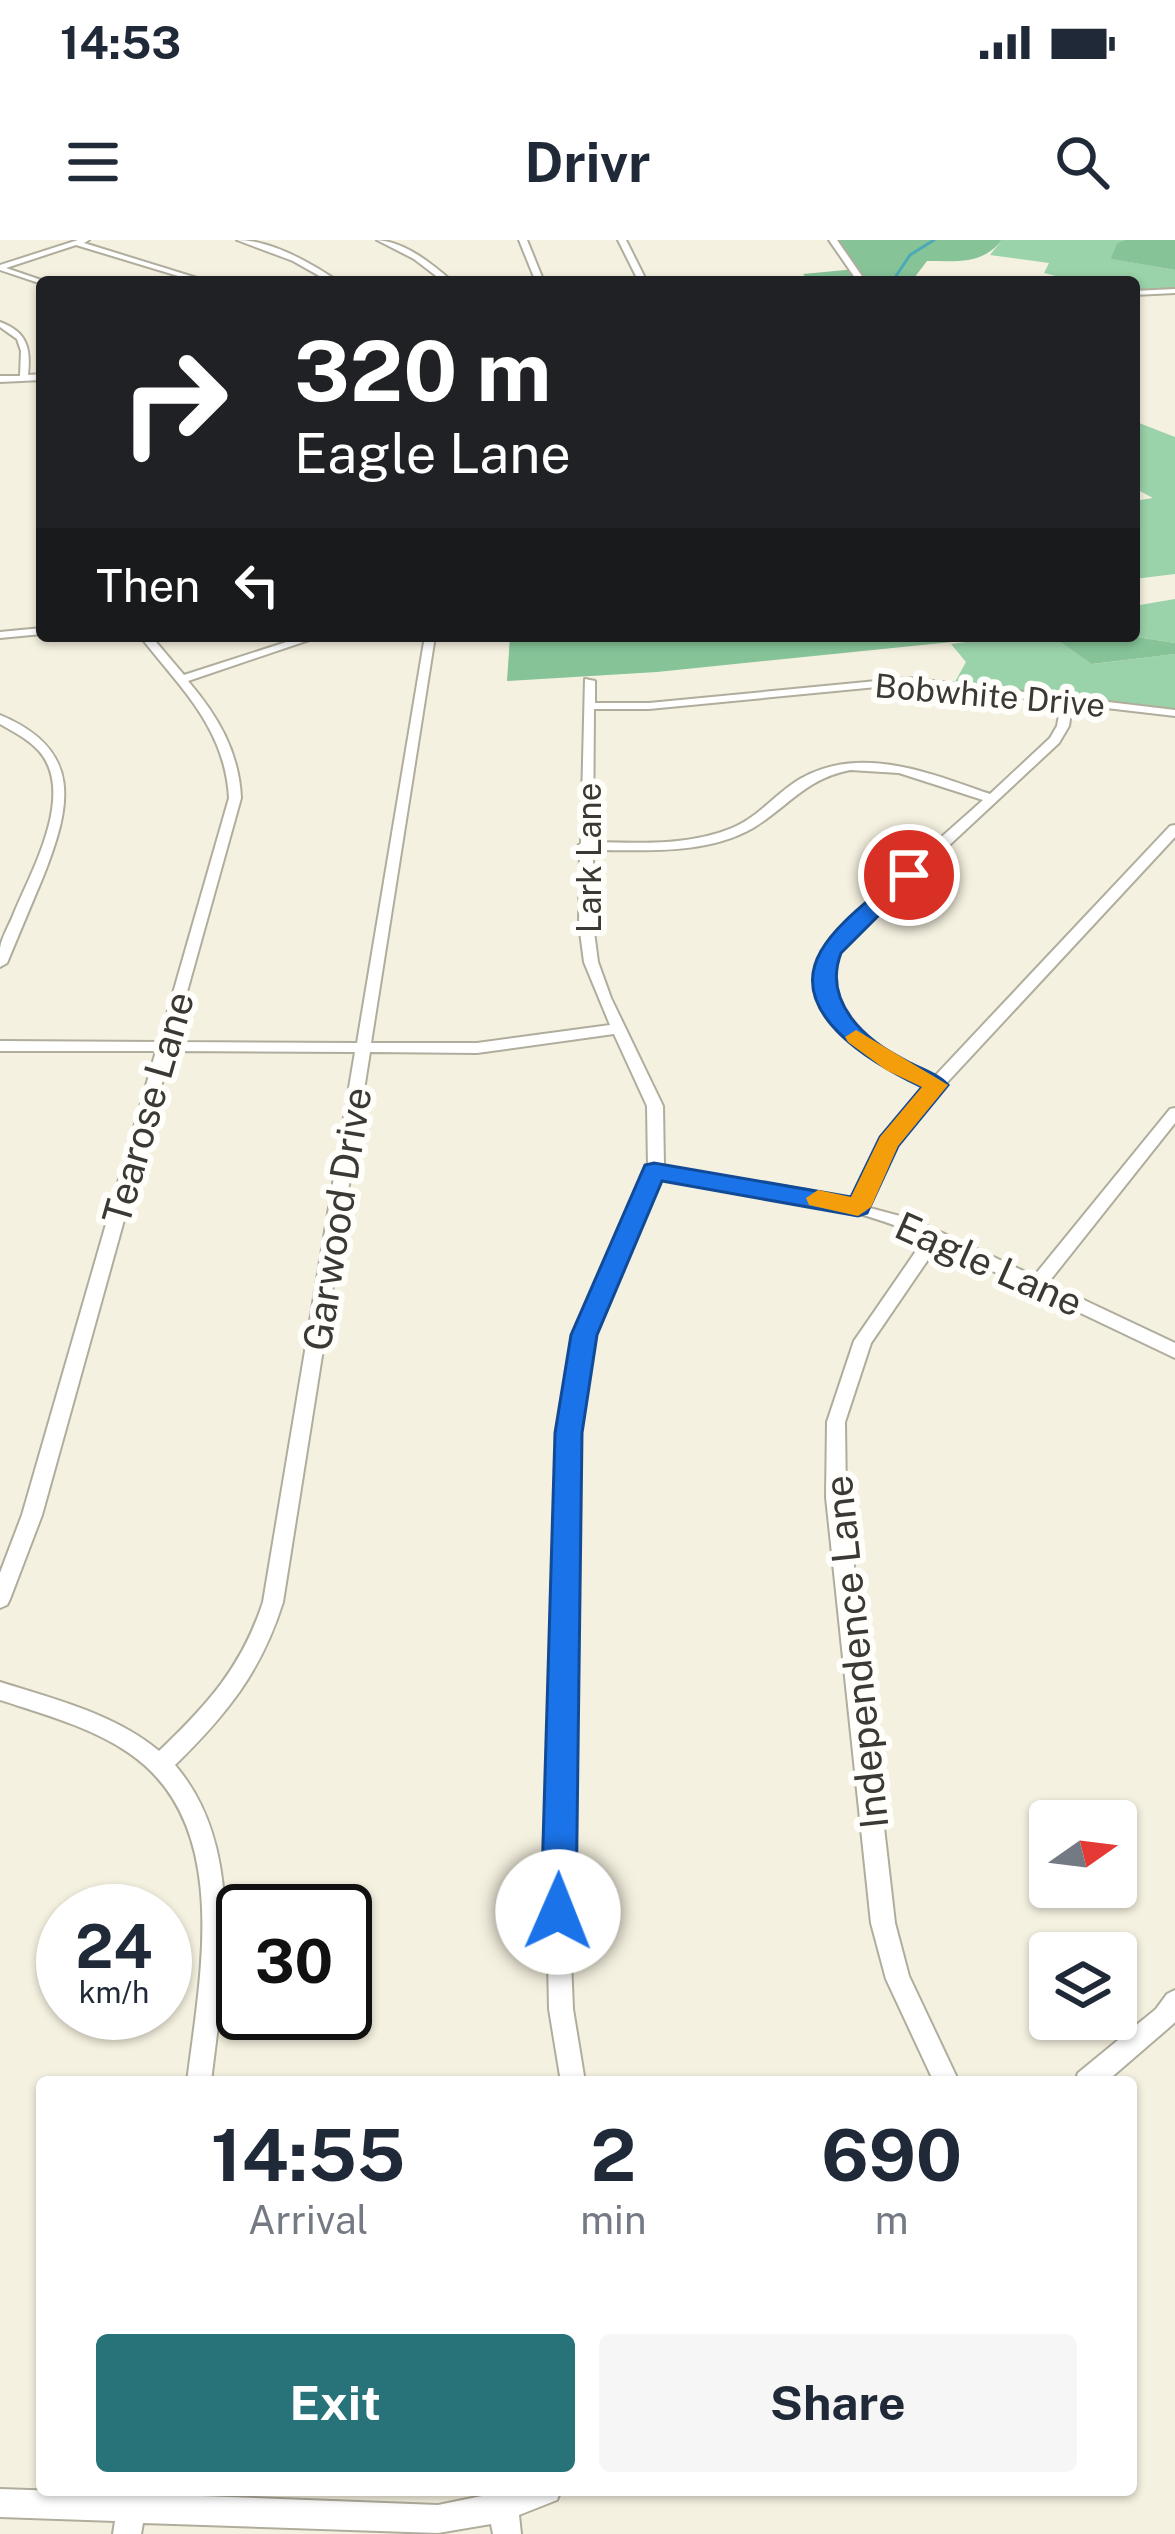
<!DOCTYPE html>
<style>
body{margin:0;font-family:"Public Sans",sans-serif;background:#f6f6f7;color:#1f2937;height:100vh;display:flex;flex-direction:column;font-size:45px;white-space:nowrap}
*{box-sizing:border-box;margin:0}
p{font-size:39px;color:#747a83}
.icon{flex:none;width:66px;height:66px;fill:none;stroke:currentColor;stroke-width:2;stroke-linecap:round;stroke-linejoin:round}
.map{position:relative;flex:1;overflow:hidden}
.panel{position:absolute;left:36px;top:1836px;width:1101px;height:420px;display:flex;flex-direction:column;background:#fff;border-radius:12px;box-shadow:0 3px 9px #0004}
.panel>*{flex:none}
.hud{position:absolute;left:36px;top:36px;width:1104px;height:366px;border-radius:12px;box-shadow:0 3px 9px #0004;background:#202124;color:#fff;overflow:hidden}
.needle{width:78px;rotate:76deg}
.fabs{position:absolute;left:1029px;top:1560px;display:grid;gap:24px}
.fabs a{display:grid;place-items:center;width:108px;height:108px;border-radius:12px;background:#fff;box-shadow:0 3px 9px #0004;font-size:60px}
.speed{position:absolute;left:36px;top:1644px;display:flex;gap:24px;font-size:60px;font-weight:700;text-align:center}
.speed>*{display:grid;place-content:center;width:156px;height:156px;border-radius:50%;background:#fff;box-shadow:0 3px 9px #0004;line-height:1}
.speed small{font-size:30px;font-weight:400}
.speed .limit{border:6px solid #111;border-radius:18px;background:#fff;color:#111}
.pin{position:absolute;display:grid;place-items:center;width:102px;height:102px;color:#fff;margin:-51px;border:6px solid #fff;border-radius:50%;box-shadow:0 3px 12px #0007}
.me{position:absolute;width:132px;margin:-66px;rotate:1deg;stroke-linejoin:round;filter:drop-shadow(0 0 9px #0008)}
.turn{display:flex;align-items:center;gap:42px;height:252px;padding:0 60px;font-size:54px}
.turn .icon{width:156px;height:156px;stroke-width:2.5}
.turn b{display:block;font-size:84px;line-height:102px}
.then{display:flex;align-items:center;height:114px;padding:0 60px;background:#0003;gap:24px;font-size:45px}
.eta{display:flex;justify-content:space-evenly;align-items:center;height:204px;text-align:center}
.eta b{font-size:72px;font-weight:700;line-height:84px}
.primary-button{display:flex;gap:24px;margin-top:auto;padding:24px 60px}
.primary-button a{flex:1;height:138px;border-radius:12px;background:#287279;color:#fff;font-size:48px;font-weight:700;line-height:138px;text-align:center}
.primary-button a+a{background:#f6f6f7;color:#1f2937}
.status{display:flex;justify-content:space-between;align-items:center;height:84px;padding:0 60px;background:#fff;direction:ltr}
.status svg{height:33px;fill:currentColor}
header{display:flex;justify-content:space-between;align-items:center;height:156px;padding:0 60px;background:#fff;font-size:54px;font-weight:700}
.map>svg:first-child{display:block}
.green{fill:#9ad2a9}
.forest{fill:#86c397}
.lines{fill:none;stroke-linecap:round;stroke-linejoin:round}
.stream{stroke:#4da9b6;stroke-width:3}
.minor-casing{stroke:#b0ad9c;stroke-width:4}
.minor{fill:#fff;fill-rule:evenodd}
.route{fill:#1a73e8;stroke:#114b97;stroke-width:3}
.slow{fill:#f59e0b}
.labels{text-anchor:middle;dominant-baseline:central;stroke-width:12;stroke-linejoin:round;paint-order:stroke}
.far-street-label{font-size:33px;fill:#3b3933;stroke:#fffefb}
.street-label{font-size:39px;fill:#3b3933;stroke:#fffefb}
</style>
<div class="status"><b>14:53</b><svg viewBox="0 0 49 12"><path d="M0 12V9h3v3zM5 12V6h3v6zM10 12V3h3v9zM15 12V0h3v12zM26 1h20v11H26zM47 4h2v5h-2z"/></svg></div>
<header><svg class="icon" aria-label="menu" viewBox="0 0 24 24"><path d="M4 6h16M4 12h16M4 18h16"/></svg>Drivr<svg class="icon" aria-label="search" viewBox="0 0 24 24"><circle cx="10" cy="10" r="6"/><path d="M15 15l6 6"/></svg></header>
<div class="map">
<svg width="1175" height="2294" viewBox="0 0 1175 2294">
<rect width="100%" height="100%" fill="#f5f1e0"/>
<g class="green">
<polygon points="1002,0 1125,0 1117,3 1112,19 1175,30 1175,48 1134,51 1134,42 1079,42 1044,33 1049,23 990,15"/>
<polygon points="1134,181 1175,197 1175,334 1134,339 1134,261 1153,258 1134,248"/>
<polygon points="1175,359 1175,403 1130,396 1134,396 1134,366"/>
<polygon points="1011,396 1056,399 1093,424 1175,414 1175,475 951,449 966,422 951,404"/>
</g>
<g class="forest">
<path d="M836,0H1002C982,25 958,21 927,21L911,42H810L803,34L856,29Z"/>
<polygon points="1125,0 1175,0 1175,30 1111,19 1117,3"/>
<polygon points="510,396 1011,396 657,432 507,441"/>
<polygon points="1040,396 1130,396 1175,403 1175,414 1092,424 1056,399"/>
</g>
<g class="lines">
<polyline class="stream" points="892,42 910,15 934,0"/>
<defs>
<g id="minor">
<polygon points="78,0 89,0 84,3 210,42 198,42 76,5 6,28 47,42 42,44 0,30 0,25"/>
<path d="M237,0C272,0 311,23 339,42H330L293,21Z"/>
<path d="M377,0C406,2 432,24 453,42H444L414,19Z"/>
<polygon points="519,0 527,0 544,42 536,42"/>
<polygon points="618,0 626,0 647,42 639,42"/>
<polygon points="829,0 837,0 866,42 858,42"/>
<polygon points="1175,49 1175,53 1134,55 1134,51"/>
<path d="M0,82C27,92 31,108 28,135L42,134V140L0,142V136H20L21,111L17,99L0,87Z"/>
<polygon points="42,388 42,394 0,398 0,392"/>
<path d="M140,396H151L184,435L305,396H321L188,441C218,476 239,512 241,558L173,802L357,803L425,396H435L371,803H477L610,785L584,722L579,684L580,609L578,606L581,603L585,439L595,441V463H649L908,438L1175,470V476L1072,464L1069,486L1059,503L886,664L838,713L832,726L833,756L865,798L934,837L1170,586L1175,585V597L941,849L895,905L866,967L915,980L1034,1036L1170,869L1175,868V883L1048,1043L1175,1103V1118L938,1005L871,1103L845,1182L846,1257L895,1683L909,1736L959,1842H934L886,1739L871,1683L826,1257L827,1182L854,1101L925,998C844,960 747,952 660,937L593,1095L577,1193L569,1672L573,1769L585,1842H561L549,1769L547,1672L559,1193L575,1095L648,927L647,866L614,794L477,813L370,812L283,1362C261,1432 227,1474 175,1525C248,1610 223,1740 211,1842H187C200,1736 233,1584 129,1513C91,1487 43,1474 0,1460V1442C54,1459 115,1474 159,1511C207,1465 242,1427 263,1362L355,812L171,811L42,1275L10,1359L7,1365L0,1368V1333L22,1275L156,811H0V801L159,802L229,558C225,487 180,448 140,396ZM908,444L1061,463L1057,486L1050,498L990,554C930,533 860,504 800,539C776,553 759,577 732,588C689,606 639,603 593,602L594,469H649ZM850,530L899,533L983,560C953,588 828,692 819,723C811,750 834,786 855,804C872,820 905,834 927,846L882,899L852,963L807,950L664,927L663,866L611,758L598,722L593,684V610C645,610 706,615 753,588C789,566 805,539 850,530Z"/>
<path d="M0,475C84,510 71,566 43,637C31,665 19,694 7,723L0,727C0,721 0,714 0,708C2,696 10,684 14,673C32,630 76,553 39,511C28,499 14,492 0,484Z"/>
<polygon points="1175,1750 1175,1782 1172,1785 1106,1842 1075,1842 1078,1833 1156,1769 1167,1754"/>
<polygon points="0,2249 119,2253 120,2250 148,2250 148,2254 438,2265 511,2250 561,2250 557,2260 519,2275 521,2294 493,2294 491,2284 438,2293 143,2283 141,2294 113,2294 115,2281 0,2277"/>
</g>
</defs>
<use href="#minor" class="minor-casing"/>
<use href="#minor" class="minor"/>
</g>
<path class="route" d="M902,631L919,635L841,713C822,763 866,801 908,822C922,829 938,834 948,845L898,906L867,973L858,976L662,941L597,1095L582,1193L576,1672L571,1684L558,1689L546,1684L541,1672L555,1193L571,1095L645,925L654,923L851,957L880,897L922,847C878,826 784,775 821,711C838,681 877,655 902,631Z"/>
<polygon class="slow" points="856,790 948,845 898,906 871,967 858,976 809,965 806,958 818,950 851,957 880,897 922,847 886,830 848,802 845,797"/>
<g class="labels">
<g class="far-street-label">
<text transform="translate(990 455) rotate(5)">Bobwhite Drive</text>
<text transform="translate(589 618) rotate(-90)">Lark Lane</text>
</g>
<g class="street-label">
<text transform="translate(148 868) rotate(-74)">Tearose Lane</text>
<text transform="translate(337 979) rotate(-81)">Garwood Drive</text>
<text transform="translate(989 1024) rotate(24)">Eagle Lane</text>
<text transform="translate(856 1412) rotate(-96)">Independence Lane</text>
</g>
</g>
</svg>
<div class="fabs">
<a><svg class="needle" viewBox="-14 -14 28 28"><path d="M0-13l5 13h-10z" fill="#e53935"/><path d="M0 13l5-13h-10z" fill="#747a83"/></svg></a>
<a><svg class="icon" aria-label="layers" viewBox="0 0 24 24"><path d="M12 4l9 5-9 5-9-5zM3 14l9 5 9-5"/></svg></a>
</div>
<div class="speed"><div>24<small>km/h</small></div><div class="limit">30</div></div>
<div class="pin" style="left:909px;top:635px;background:#d93025"><svg class="icon" aria-label="arrive" viewBox="0 0 24 24"><path d="M6 21V4h12l-3 4 3 4H6"/></svg></div>
<svg class="me" style="left:558px;top:1672px" viewBox="-20 -20 40 40"><circle r="19" fill="#fff"/><path d="M0-13L10 11 0 6-10 11z" fill="#1a73e8"/></svg>
<div class="hud">
<div class="turn"><svg class="icon" aria-label="right" viewBox="0 0 24 24"><path d="M7 20v-9h11M14 6l5 5-5 5"/></svg><div><b>320 m</b>Eagle Lane</div></div>
<div class="then">Then<svg class="icon" aria-label="left" viewBox="0 0 24 24"><path d="M17 20v-9H6M10 6l-5 5 5 5"/></svg></div>
</div>
<section class="panel">
<div class="eta">
<div><b>14:55</b><p>Arrival</p></div>
<div><b>2</b><p>min</p></div>
<div><b>690</b><p>m</p></div>
</div>
<div class="primary-button"><a>Exit</a><a>Share</a></div>
</section>
</div>
